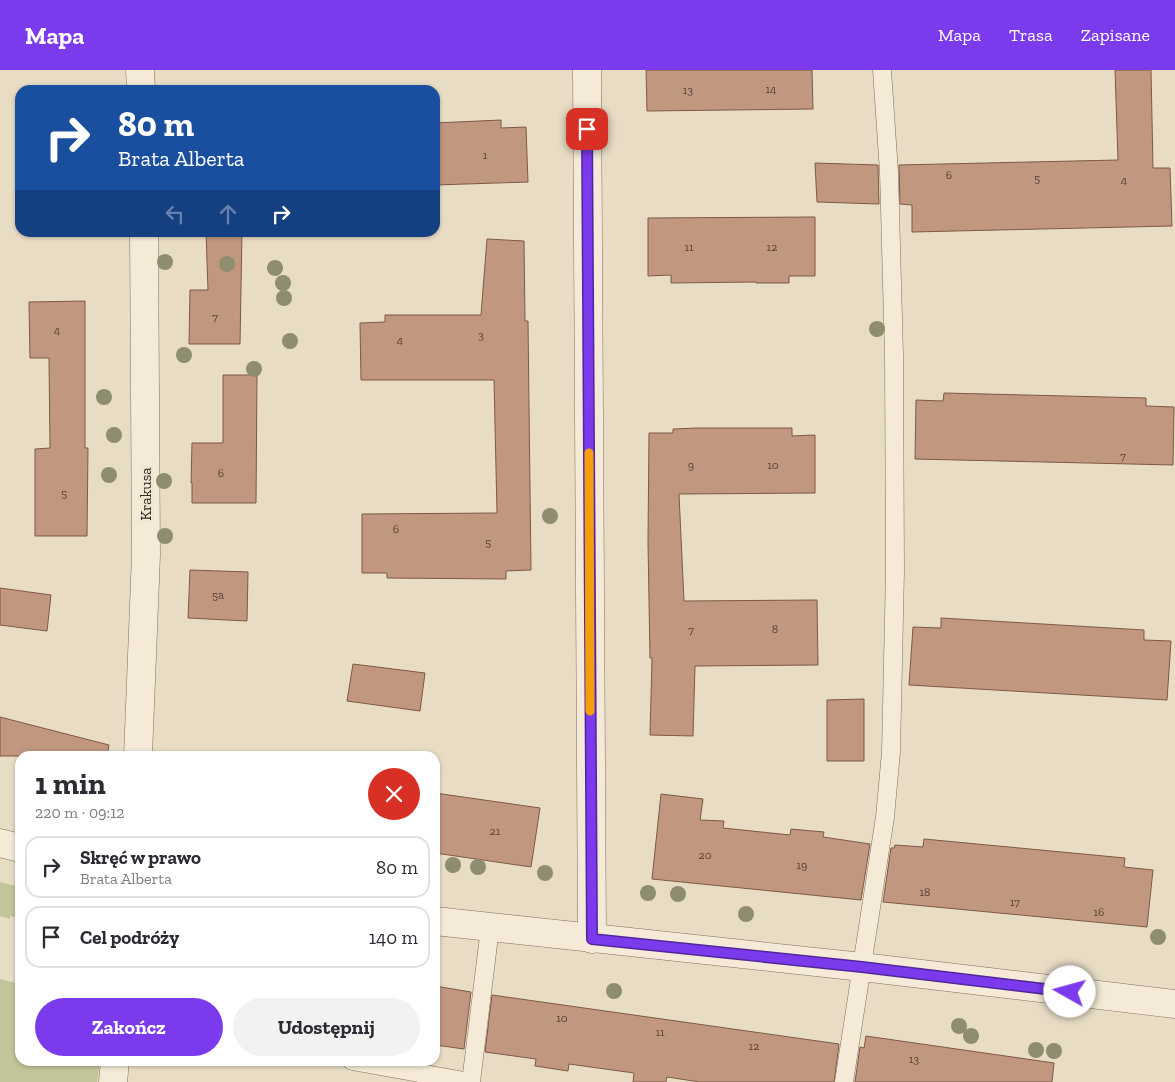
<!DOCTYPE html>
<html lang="pl">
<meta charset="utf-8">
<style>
body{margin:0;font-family:"Zilla Slab",serif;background:#f2f2f3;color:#2b2b33;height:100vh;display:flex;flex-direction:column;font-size:19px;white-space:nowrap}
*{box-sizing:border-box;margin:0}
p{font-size:16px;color:#7c7c81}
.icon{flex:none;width:28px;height:28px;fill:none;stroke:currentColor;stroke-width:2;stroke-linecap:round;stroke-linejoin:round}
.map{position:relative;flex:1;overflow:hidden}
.sheet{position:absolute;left:15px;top:681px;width:425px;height:315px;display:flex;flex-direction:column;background:#fff;border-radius:15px;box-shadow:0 1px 4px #0004}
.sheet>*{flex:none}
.top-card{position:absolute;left:15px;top:15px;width:425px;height:152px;border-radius:15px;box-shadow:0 1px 4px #0004;background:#1a4fa0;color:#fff;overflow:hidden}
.pin{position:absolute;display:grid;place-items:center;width:42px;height:42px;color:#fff;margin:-21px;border-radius:10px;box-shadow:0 2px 8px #0006}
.me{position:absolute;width:55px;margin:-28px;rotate:277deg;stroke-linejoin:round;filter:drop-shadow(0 0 4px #0008)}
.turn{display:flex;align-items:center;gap:18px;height:105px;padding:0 20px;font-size:22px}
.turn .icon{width:65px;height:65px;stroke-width:2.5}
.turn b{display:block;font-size:35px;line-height:42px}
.lanes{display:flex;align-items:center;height:48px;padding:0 20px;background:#0003;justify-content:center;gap:25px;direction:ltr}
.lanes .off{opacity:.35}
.round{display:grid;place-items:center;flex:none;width:52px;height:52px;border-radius:26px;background:#f2f2f3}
.summary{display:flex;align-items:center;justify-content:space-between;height:85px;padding:0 20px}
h1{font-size:30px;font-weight:700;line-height:38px}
.primary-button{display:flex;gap:10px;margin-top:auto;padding:10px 20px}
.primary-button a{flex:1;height:58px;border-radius:30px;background:#7c3aed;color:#fff;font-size:20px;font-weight:700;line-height:58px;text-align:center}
.primary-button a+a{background:#f2f2f3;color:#2b2b33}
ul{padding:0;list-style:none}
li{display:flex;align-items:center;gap:15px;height:62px;margin:0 10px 8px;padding:0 10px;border:2px solid #e1e1e2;border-radius:15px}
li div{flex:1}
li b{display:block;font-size:19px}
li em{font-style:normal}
header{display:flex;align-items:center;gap:30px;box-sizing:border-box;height:70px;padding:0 25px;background:#7c3aed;color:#fff}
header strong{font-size:24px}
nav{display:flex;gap:28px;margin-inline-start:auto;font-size:18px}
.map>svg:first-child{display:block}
.green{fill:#c2c59a}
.building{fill:#c2977f;stroke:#7d5946}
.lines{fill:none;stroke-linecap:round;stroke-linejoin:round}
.lane-casing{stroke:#816e5d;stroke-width:19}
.street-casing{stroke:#816e5d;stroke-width:29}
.lane{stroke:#f4ead7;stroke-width:18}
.street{stroke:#f4ead7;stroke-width:28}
.tree{fill:#8e8d6f}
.route-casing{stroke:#51269a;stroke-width:12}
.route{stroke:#7c3aed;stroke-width:9}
.slow{stroke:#f59e0b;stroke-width:9}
.labels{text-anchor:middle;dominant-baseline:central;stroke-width:5;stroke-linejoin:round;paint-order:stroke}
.number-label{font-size:12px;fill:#574337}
.street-label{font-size:15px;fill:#33271f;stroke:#f1e6d3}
</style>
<header>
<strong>Mapa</strong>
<nav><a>Mapa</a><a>Trasa</a><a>Zapisane</a></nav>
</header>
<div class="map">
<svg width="1175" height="1012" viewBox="0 0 1175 1012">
<rect width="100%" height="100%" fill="#e8dcc5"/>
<g class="green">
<polygon points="0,812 20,817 20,829 15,847 10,846 10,849 0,846"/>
<polygon points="0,909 20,914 20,991 100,991 97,1012 0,1012"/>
</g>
<g class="building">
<polygon points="646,0 812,0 813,39 647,41"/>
<polygon points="1115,0 1151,0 1153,98 1170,98 1172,156 912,162 912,135 900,134 899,95 1118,90"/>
<polygon points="501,50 501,58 526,57 528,112 435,115 435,53"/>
<polygon points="815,93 878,95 879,134 817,132"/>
<polygon points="815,147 815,206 789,206 789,213 756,213 756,212 671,213 671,205 648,206 648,148"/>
<polygon points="206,162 242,162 240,274 189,274 190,220 208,220"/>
<polygon points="487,169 524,171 525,251 528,251 531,500 506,501 506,509 387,508 387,503 362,503 362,444 497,443 494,310 361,310 360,253 385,252 385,245 481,245"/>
<polygon points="85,231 85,378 88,378 87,466 35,466 35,379 50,378 49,288 30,288 29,232"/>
<polygon points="223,305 257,305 256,433 192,433 192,413 191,413 192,373 223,373"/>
<polygon points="944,323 1146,328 1146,336 1174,337 1173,395 915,389 916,330 943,331"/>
<polygon points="697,358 792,358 792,366 815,365 815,423 679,424 684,531 817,530 818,595 695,596 693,666 650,665 652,588 650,588 648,472 649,363 673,363 673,359"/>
<polygon points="190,500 248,502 247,551 188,548"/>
<polygon points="0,518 51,525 47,561 0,555"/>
<polygon points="941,548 1144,560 1144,570 1171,571 1167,630 909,615 913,557 941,558"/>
<polygon points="353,594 425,603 420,641 347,631"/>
<polygon points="864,629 864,691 827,691 827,630"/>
<polygon points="0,647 109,675 107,686 0,686"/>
<polygon points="435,723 540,738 531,797 435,783"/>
<polygon points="661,724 703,729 700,750 724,751 723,758 790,765 791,759 824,762 823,767 870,774 861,830 652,809"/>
<polygon points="924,769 1125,788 1124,797 1153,800 1147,857 883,832 891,778 894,778 895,775 923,777"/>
<polygon points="435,916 471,922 464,979 435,975"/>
<polygon points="492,925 839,974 834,1012 700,1012 667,1007 666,1012 633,1012 634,1003 569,994 568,1001 535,996 536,989 485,982"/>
<polygon points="866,966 1054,993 1052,1012 855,1012 860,977 864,978"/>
</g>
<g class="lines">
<defs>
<g id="lane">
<polyline points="352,991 470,1012"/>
<polyline points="471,1012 490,858"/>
<polyline points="844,1012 885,747 891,682 895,501 894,286 889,102 882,0"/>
</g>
<g id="street">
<polyline points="140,0 141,20"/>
<polyline points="587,0 592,869"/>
<polyline points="138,686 146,485 144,162"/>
<polyline points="0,773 20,778"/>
<polyline points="435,851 862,897 1175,934"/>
<polyline points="113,1012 115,991"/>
</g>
</defs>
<use href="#lane" class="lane-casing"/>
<use href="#street" class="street-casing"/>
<use href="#lane" class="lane"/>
<use href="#street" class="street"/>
</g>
<g class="tree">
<circle cx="165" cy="192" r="8"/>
<circle cx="227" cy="194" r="8"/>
<circle cx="275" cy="198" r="8"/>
<circle cx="283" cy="213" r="8"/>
<circle cx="284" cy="228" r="8"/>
<circle cx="877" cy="259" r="8"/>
<circle cx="290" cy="271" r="8"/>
<circle cx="184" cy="285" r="8"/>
<circle cx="254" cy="299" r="8"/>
<circle cx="104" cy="327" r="8"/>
<circle cx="114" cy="365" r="8"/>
<circle cx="109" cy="405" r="8"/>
<circle cx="164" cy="411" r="8"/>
<circle cx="550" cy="446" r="8"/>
<circle cx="165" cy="466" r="8"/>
<circle cx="453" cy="795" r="8"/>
<circle cx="478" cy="797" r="8"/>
<circle cx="545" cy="803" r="8"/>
<circle cx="648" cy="823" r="8"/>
<circle cx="678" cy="824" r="8"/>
<circle cx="746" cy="844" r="8"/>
<circle cx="1158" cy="867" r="8"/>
<circle cx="614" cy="921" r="8"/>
<circle cx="959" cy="956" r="8"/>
<circle cx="971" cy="966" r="8"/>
<circle cx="1036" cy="980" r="8"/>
<circle cx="1054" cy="981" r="8"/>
</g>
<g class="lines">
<defs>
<polyline id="route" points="587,59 592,869 862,897 1070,922"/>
</defs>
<use href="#route" class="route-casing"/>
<use href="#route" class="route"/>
<polyline class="slow" points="589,383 590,641"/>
</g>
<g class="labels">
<g class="number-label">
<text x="771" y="19">14</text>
<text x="688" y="20">13</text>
<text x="485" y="85">1</text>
<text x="949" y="105">6</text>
<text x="1037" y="108">5</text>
<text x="1124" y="110">4</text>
<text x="689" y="177">11</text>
<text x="772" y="177">12</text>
<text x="215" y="247">7</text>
<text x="57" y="260">4</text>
<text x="481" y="265">3</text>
<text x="400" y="270">4</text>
<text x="1123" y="386">7</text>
<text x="691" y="395">9</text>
<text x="773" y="395">10</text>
<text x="221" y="403">6</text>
<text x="64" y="423">5</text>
<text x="396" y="459">6</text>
<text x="488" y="472">5</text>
<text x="218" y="525">5a</text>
<text x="775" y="559">8</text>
<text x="691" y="560">7</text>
<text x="495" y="761">21</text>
<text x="705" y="785">20</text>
<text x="802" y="795">19</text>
<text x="925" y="822">18</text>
<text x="1015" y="832">17</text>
<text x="1099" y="842">16</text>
<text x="562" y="948">10</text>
<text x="660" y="962">11</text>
<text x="754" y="976">12</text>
<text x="914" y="989">13</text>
</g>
<g class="street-label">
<text transform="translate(146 424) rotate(-90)">Krakusa</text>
</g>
</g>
</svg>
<div class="pin" style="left:587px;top:59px;background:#d93025"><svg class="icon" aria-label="arrive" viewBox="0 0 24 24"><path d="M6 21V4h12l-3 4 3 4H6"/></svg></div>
<svg class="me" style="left:1070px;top:922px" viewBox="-20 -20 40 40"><circle r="19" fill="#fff"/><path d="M0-13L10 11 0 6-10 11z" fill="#7c3aed"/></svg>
<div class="top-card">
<div class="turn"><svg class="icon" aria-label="right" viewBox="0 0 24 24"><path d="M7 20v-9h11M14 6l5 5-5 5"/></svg><div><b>80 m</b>Brata Alberta</div></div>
<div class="lanes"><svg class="icon off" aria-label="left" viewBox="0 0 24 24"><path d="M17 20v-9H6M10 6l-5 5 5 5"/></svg><svg class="icon off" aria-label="ahead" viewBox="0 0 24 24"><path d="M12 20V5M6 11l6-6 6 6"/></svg><svg class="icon" aria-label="right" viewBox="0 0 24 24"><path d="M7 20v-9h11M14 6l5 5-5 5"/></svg></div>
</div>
<section class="sheet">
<div class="summary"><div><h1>1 min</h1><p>220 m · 09:12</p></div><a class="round" style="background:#d93025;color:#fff"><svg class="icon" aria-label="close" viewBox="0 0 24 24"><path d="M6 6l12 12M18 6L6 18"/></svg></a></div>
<ul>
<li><svg class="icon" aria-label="right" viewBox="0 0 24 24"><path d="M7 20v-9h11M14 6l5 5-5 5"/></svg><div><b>Skręć w prawo</b><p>Brata Alberta</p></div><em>80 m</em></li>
<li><svg class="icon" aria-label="arrive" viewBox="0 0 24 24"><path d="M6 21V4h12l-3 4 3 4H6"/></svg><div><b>Cel podróży</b></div><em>140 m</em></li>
</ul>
<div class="primary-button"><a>Zakończ</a><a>Udostępnij</a></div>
</section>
</div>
